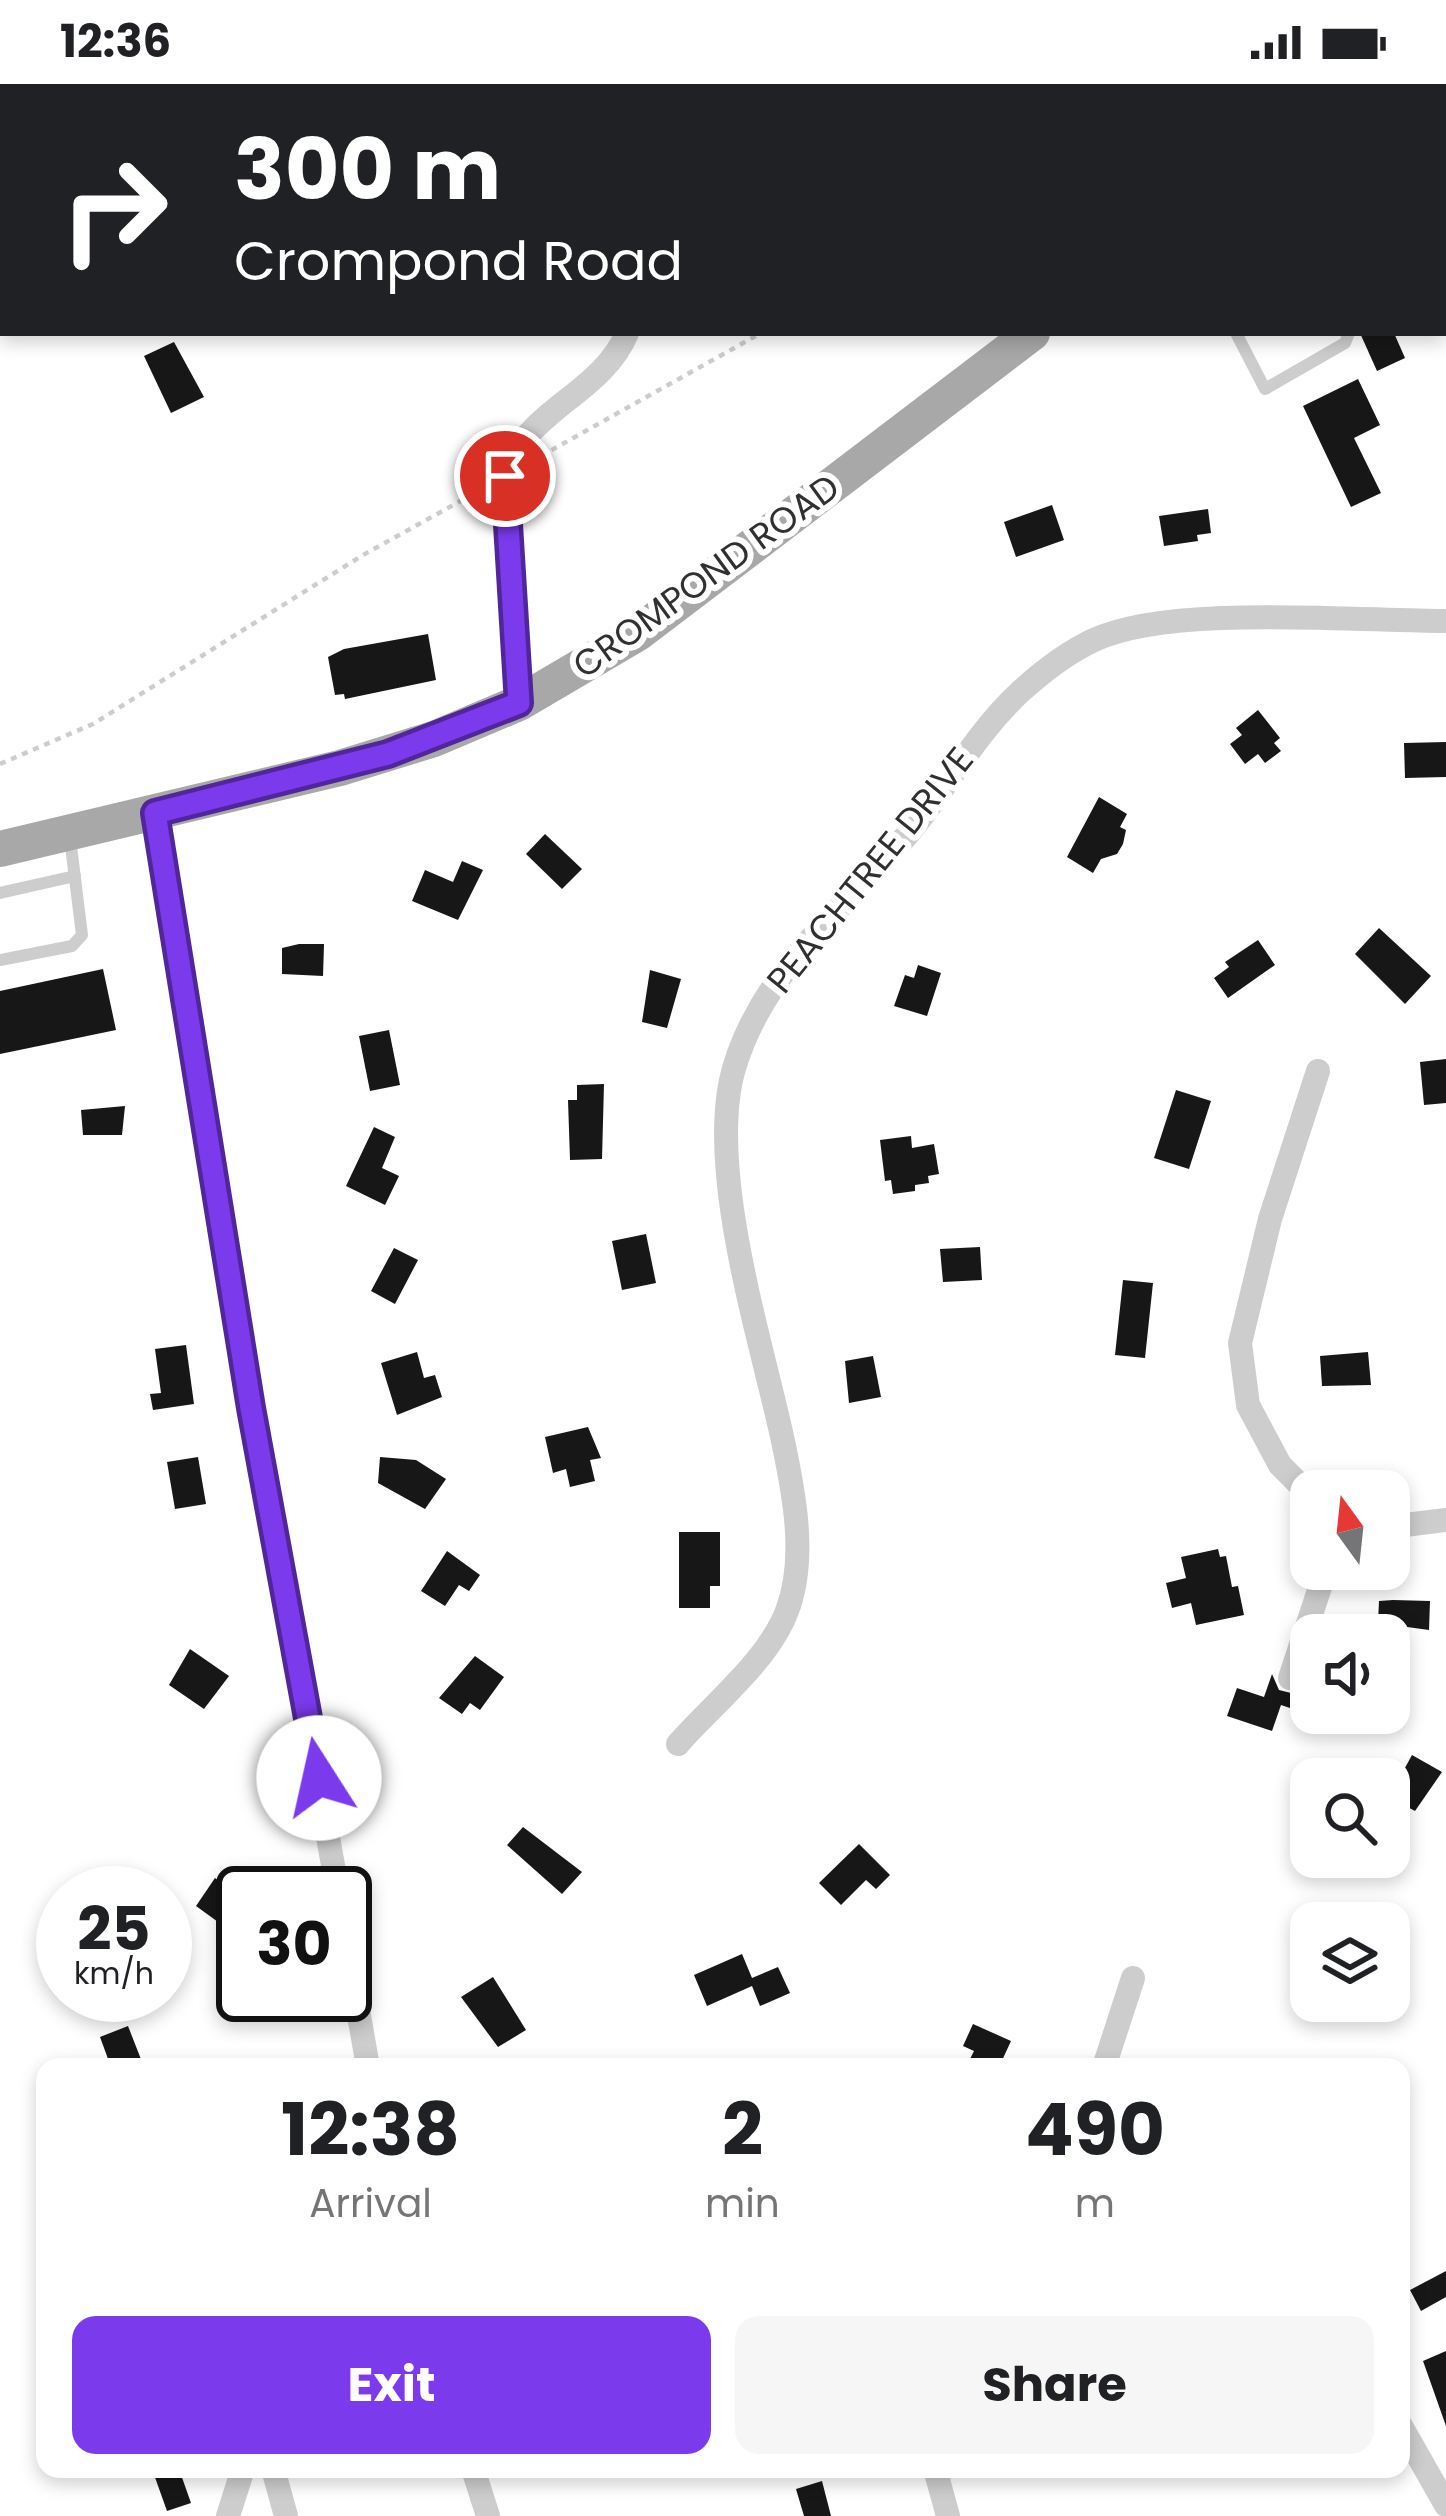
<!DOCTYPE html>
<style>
body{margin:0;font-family:Poppins,sans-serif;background:#f6f6f6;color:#202124;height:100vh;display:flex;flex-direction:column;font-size:45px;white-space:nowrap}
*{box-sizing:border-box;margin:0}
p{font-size:39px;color:#757577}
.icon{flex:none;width:66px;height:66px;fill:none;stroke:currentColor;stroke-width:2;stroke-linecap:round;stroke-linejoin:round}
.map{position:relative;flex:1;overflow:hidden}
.sheet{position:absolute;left:36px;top:1974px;width:1374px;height:420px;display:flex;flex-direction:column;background:#fff;border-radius:24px;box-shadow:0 6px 18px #0003}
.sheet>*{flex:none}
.top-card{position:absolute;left:0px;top:0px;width:1446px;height:252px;box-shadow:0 6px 18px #0003;background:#202124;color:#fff;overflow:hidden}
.needle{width:78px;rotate:345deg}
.tools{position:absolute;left:1290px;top:1386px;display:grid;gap:24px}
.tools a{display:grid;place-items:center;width:120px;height:120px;border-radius:24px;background:#fff;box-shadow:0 6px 18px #0003;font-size:60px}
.speed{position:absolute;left:36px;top:1782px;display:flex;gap:24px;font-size:60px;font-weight:700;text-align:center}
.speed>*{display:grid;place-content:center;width:156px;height:156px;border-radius:50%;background:#fff;box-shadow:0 6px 18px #0003;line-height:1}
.speed small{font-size:30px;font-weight:400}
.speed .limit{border:6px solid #111;border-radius:18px;background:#fff;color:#111}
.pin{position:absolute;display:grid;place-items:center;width:102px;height:102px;color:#fff;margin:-51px;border:6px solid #fff;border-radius:50%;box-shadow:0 3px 12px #0007}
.me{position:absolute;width:132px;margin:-66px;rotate:350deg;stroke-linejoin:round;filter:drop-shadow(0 0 9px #0008)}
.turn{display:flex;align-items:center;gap:42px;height:252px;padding:0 36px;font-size:54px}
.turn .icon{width:156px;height:156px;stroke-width:2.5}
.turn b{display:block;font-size:84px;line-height:102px}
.eta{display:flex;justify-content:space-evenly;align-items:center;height:204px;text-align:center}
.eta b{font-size:72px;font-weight:700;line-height:84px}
.button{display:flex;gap:24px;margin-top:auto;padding:24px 36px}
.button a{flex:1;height:138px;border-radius:24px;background:#7c3aed;color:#fff;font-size:48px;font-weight:700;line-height:138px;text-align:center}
.button a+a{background:#f6f6f6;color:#202124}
.status{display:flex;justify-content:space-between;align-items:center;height:84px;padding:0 60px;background:#fff;direction:ltr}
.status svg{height:33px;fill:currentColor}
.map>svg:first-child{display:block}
.building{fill:#171717}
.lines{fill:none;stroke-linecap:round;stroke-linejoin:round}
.path{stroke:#cdcdcd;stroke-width:4.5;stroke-dasharray:6 6;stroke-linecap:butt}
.lane{stroke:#cdcdcd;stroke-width:12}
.street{stroke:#cdcdcd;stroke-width:24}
.primary{stroke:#a8a8a8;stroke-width:36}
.route-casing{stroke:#51269a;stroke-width:30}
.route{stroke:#7c3aed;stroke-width:21}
.labels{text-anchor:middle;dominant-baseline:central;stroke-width:12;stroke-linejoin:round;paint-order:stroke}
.street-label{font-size:36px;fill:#303030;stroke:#fff}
</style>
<div class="status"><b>12:36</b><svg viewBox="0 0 49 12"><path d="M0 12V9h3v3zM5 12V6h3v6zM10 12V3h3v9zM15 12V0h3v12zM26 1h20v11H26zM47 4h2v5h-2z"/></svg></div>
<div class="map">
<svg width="1446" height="2432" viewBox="0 0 1446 2432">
<rect width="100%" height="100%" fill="#fff"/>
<g class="building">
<polygon points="1360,249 1394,249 1405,274 1377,287"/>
<polygon points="174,258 204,313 171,329 144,272"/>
<polygon points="1358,295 1380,341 1354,354 1381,409 1351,423 1303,322"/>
<polygon points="1052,421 1064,456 1016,473 1004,438"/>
<polygon points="1208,425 1211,449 1197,451 1198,457 1164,462 1159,432"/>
<polygon points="428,550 436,596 345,615 344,610 335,611 328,573 344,565"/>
<polygon points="1258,626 1280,654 1274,659 1281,667 1265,679 1258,670 1245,680 1230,660 1242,651 1236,644"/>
<polygon points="1446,658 1446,693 1405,694 1404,659"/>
<polygon points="1099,713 1127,730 1120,743 1126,746 1123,760 1117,770 1101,775 1093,789 1067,773"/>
<polygon points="545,750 582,785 562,805 526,770"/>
<polygon points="462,777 483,786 458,836 412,817 425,786 453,798"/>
<polygon points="1379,844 1431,892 1405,920 1355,870"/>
<polygon points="1258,856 1275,881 1228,914 1214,894 1229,883 1225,878"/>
<polygon points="299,860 324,860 323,892 282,890 282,864"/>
<polygon points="918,881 941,889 927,932 894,922 905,891 914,894"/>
<polygon points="103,885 116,946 0,970 0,907"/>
<polygon points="650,886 681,895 667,944 642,938"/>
<polygon points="389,946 400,1001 370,1007 359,952"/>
<polygon points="1446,975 1446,1019 1424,1021 1420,978"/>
<polygon points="604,1000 602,1075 570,1076 568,1016 577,1016 577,1001"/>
<polygon points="1176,1006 1211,1017 1189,1085 1154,1074"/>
<polygon points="125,1022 122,1051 83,1051 81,1026"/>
<polygon points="374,1043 395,1053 382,1084 399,1092 385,1121 346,1102"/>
<polygon points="911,1052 912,1064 934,1060 939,1090 928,1092 929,1099 915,1101 915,1107 893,1110 891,1096 885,1097 880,1056"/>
<polygon points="646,1150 656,1199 622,1206 612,1157"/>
<polygon points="980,1163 982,1196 943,1198 940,1165"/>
<polygon points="394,1164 418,1176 395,1220 371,1207"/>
<polygon points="1123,1196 1153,1199 1145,1274 1115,1271"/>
<polygon points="186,1261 194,1320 153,1326 150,1310 161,1309 155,1265"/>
<polygon points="417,1268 424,1294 435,1291 442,1313 397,1331 381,1279"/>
<polygon points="1368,1268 1371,1301 1322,1302 1320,1272"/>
<polygon points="873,1272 881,1313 849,1319 845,1277"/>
<polygon points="588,1343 601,1374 590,1376 595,1397 570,1403 566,1385 553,1389 545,1353"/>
<polygon points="198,1373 206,1420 175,1425 167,1378"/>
<polygon points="380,1373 416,1376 446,1395 425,1425 378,1399"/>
<polygon points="679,1448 720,1448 720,1502 710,1502 710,1524 679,1524"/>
<polygon points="1218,1465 1220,1473 1226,1472 1232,1503 1238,1502 1244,1531 1196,1541 1191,1519 1172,1524 1166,1499 1186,1494 1181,1473"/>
<polygon points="447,1467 480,1491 469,1507 459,1501 445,1522 421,1507"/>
<polygon points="1393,1516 1430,1517 1429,1546 1378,1539 1379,1517"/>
<polygon points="190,1565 229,1592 204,1625 169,1601"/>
<polygon points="475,1572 504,1593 480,1626 470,1619 462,1630 439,1614"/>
<polygon points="1272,1590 1279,1606 1295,1610 1290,1624 1281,1621 1272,1647 1227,1632 1237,1604 1264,1613"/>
<polygon points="1412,1671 1442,1688 1415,1727 1389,1713"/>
<polygon points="523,1743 582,1788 562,1810 507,1761"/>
<polygon points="859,1760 890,1791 876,1805 866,1796 841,1821 819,1799"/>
<polygon points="215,1794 243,1814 243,1841 236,1851 196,1822"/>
<polygon points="742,1870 752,1894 778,1883 790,1909 760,1922 752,1902 707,1922 694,1891"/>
<polygon points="493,1893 526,1946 498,1963 461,1913"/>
<polygon points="973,1940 1011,1957 999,1983 966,1983 974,1967 963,1962"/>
<polygon points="128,1942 144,1983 111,1983 100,1953"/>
<polygon points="1446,2187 1446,2213 1421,2227 1410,2206"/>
<polygon points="1446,2267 1446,2342 1423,2277"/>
<polygon points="152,2385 179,2385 191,2419 167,2427"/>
<polygon points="822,2397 831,2432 804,2432 796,2405"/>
</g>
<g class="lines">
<g class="path">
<polyline points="541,372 761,249"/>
<polyline points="0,680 93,640 363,471 484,404"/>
</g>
<g class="lane">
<polyline points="1236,249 1265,305 1345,259 1349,249"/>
<polyline points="0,809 75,792"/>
<polyline points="0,876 72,862 82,851 70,754"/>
</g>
<g class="street">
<polyline points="606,0 606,3"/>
<path d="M519,619L504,407C509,330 600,315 627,249"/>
<polyline points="155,729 251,1324 338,1809"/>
<polyline points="1311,1412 1280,1381 1248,1321 1240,1259 1270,1135 1318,987"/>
<polyline points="1389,1443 1446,1436"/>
<polyline points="1290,1594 1326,1485"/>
<path d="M678,1660C713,1620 768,1577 787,1527C807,1475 794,1409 783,1357C761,1255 704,1079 735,981C765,884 844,825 907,751C947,704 974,651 1020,608C1042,588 1066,569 1094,556C1170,520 1357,537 1446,537"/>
<polyline points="345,1851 368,1983"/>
<polyline points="1104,1983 1133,1894"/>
<polyline points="1401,2342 1446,2421"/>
<polyline points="273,2385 286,2432"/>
<polyline points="473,2385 488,2432"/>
<polyline points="935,2385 948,2432"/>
<polyline points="228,2432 243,2385"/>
</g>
<g class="primary">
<polyline points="1443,55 1446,54"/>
<polyline points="0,765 340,684 434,655 519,619 638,549 1032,249"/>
</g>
</g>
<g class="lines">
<defs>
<polyline id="route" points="319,1694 251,1324 155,729 388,670 519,619 505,392"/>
</defs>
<use href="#route" class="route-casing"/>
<use href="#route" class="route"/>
</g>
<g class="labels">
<g class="street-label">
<text transform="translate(706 492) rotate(-36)">CROMPOND ROAD</text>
<text transform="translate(870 786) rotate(-51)">PEACHTREE DRIVE</text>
</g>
</g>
</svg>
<div class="tools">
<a><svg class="needle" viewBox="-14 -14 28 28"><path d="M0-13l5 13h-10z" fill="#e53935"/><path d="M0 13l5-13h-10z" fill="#757577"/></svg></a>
<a><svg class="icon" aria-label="sound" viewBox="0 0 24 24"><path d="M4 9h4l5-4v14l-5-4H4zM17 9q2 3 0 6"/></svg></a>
<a><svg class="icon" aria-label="search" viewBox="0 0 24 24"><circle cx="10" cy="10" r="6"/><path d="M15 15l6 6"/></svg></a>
<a><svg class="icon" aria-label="layers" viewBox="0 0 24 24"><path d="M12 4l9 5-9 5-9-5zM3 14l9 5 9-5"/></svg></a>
</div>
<div class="speed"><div>25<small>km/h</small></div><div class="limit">30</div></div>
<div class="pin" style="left:505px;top:392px;background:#d93025"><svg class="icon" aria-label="arrive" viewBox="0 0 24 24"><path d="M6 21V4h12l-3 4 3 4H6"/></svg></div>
<svg class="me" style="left:319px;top:1694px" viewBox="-20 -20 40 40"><circle r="19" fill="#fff"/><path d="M0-13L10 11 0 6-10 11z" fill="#7c3aed"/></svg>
<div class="top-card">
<div class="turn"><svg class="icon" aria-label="right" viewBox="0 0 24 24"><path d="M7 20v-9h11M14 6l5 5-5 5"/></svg><div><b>300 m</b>Crompond Road</div></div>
</div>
<section class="sheet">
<div class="eta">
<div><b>12:38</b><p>Arrival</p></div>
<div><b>2</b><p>min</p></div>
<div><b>490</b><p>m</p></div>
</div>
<div class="button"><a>Exit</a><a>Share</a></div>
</section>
</div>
